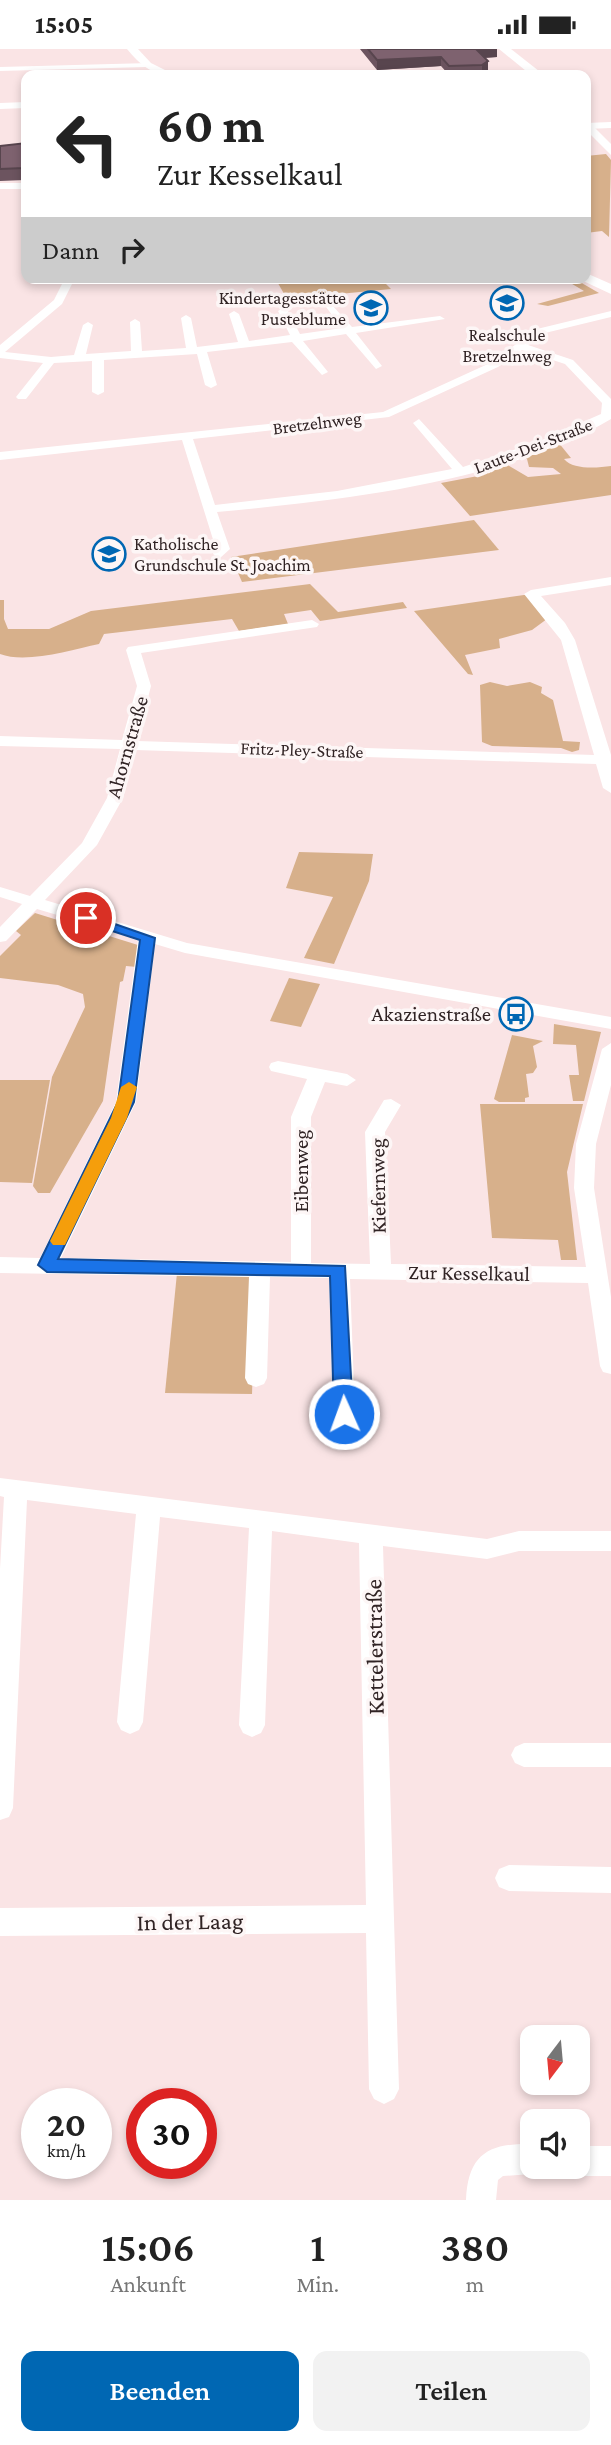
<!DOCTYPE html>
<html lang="de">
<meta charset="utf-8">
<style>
body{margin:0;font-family:"Crimson Pro",serif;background:#f2f2f2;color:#222;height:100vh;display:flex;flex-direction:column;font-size:26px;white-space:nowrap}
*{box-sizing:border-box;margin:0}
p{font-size:23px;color:#767676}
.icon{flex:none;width:38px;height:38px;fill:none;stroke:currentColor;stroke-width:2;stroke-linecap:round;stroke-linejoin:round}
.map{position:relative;height:2151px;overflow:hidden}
.drawer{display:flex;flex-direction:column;background:#fff;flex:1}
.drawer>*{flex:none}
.guide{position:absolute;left:21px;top:21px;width:570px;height:214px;border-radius:14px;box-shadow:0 4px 10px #0003;background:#fff;color:#222;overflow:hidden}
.needle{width:46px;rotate:196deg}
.buttons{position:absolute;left:520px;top:1976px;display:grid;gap:14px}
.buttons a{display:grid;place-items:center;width:70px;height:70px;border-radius:14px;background:#fff;box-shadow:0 4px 10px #0003;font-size:35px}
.speed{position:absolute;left:21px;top:2039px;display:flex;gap:14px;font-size:35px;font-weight:700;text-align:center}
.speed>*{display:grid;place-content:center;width:91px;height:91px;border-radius:50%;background:#fff;box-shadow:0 4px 10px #0003;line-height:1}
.speed small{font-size:18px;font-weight:400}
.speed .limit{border:10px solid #d22;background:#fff;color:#111}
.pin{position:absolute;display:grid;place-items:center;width:60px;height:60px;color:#fff;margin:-30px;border:4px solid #fff;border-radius:50%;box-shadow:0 2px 7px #0007}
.me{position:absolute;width:77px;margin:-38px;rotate:358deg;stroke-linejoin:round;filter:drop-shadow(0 0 5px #0008)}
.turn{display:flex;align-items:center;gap:24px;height:147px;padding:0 21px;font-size:32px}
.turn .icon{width:91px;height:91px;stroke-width:2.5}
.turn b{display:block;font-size:49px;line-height:60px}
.then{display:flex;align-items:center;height:66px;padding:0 21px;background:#0003;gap:14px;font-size:26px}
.eta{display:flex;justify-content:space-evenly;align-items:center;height:119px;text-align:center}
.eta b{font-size:42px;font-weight:600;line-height:49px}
.action{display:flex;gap:14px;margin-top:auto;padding:14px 21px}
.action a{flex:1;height:80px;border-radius:14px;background:#0067b3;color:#fff;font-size:28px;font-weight:600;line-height:80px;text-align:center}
.action a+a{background:#f2f2f2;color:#222}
.status{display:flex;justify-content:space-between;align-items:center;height:49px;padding:0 35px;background:#fff;direction:ltr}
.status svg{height:19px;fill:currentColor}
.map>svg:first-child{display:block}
.green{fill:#d7b08b}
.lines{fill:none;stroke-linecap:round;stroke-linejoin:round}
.street{fill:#fff;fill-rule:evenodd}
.secondary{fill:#fff;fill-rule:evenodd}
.wall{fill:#6c545f}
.shaded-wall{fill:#58454e}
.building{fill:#7e626f;stroke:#58454e;stroke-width:2}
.route{fill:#1a73e8;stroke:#114b97;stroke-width:2}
.slow{fill:#f59e0b}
.labels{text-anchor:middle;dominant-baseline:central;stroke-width:7;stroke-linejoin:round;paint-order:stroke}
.far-poi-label{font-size:18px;fill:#302324;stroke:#fdf6f6;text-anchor:end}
.far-street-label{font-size:18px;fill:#302324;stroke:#fdf6f6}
.street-label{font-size:21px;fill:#302324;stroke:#fdf6f6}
.poi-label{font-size:21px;fill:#302324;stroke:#fdf6f6;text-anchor:end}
.near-street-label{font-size:24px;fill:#302324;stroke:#fdf6f6}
</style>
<div class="status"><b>15:05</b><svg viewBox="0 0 49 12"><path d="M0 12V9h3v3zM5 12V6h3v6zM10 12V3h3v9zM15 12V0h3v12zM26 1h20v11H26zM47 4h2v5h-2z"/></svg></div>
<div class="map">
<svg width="611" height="2151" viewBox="0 0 611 2151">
<rect width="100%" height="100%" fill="#fae4e5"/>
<g class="green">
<polygon points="606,105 611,111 609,188 602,182 586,184 586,107"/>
<polygon points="275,229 380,229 391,240 287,250"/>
<polygon points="562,229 573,229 599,244 548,257 537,255 584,242"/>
<path d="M558,393L571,409L564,410C573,421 597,419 611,417V446L470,467L441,434L478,427L506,415L528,428L561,425L553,419L529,418L527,410L520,408Z"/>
<polygon points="474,471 499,501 242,533 231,508"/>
<path d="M310,535L338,563L403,553L407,559L320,572L311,561L284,565L288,575L239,582L232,570L104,585L99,595C71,601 26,615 0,605V551H4V570L8,580H49L91,562Z"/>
<polygon points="531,545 551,567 532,581 499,590 500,599 465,606 473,626 468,625 414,562"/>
<polygon points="490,633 507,637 530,633 542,638 541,644 553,651 563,692 580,693 579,701 572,703 561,699 492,697 482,693 480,636"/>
<polygon points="299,803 373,805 369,832 334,915 304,909 333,848 286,839"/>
<polygon points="35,864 138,896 137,918 126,917 123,932 120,933 103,1052 50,1144 38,1144 33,1137 52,1028 85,958 83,945 58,936 0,929 0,907 21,886 16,882"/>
<polygon points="289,929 320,935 301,978 270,972"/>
<polygon points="554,975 601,983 584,1052 573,1052 569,1026 579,1026 576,996 553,995"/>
<polygon points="512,986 543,992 533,997 537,1018 533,1024 526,1025 529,1048 525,1049 525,1053 499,1053 494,1050"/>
<polygon points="0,1031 50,1031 32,1134 0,1133"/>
<polygon points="480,1055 583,1055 567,1123 577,1211 561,1211 558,1191 492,1189"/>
<polygon points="177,1224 256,1226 252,1345 165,1344"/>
</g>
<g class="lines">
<g class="street">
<polygon points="150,14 147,18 0,22 0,18"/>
<polygon points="535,22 538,26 484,26 488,24"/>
<polygon points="26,53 26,59 0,60 0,54"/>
<polygon points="611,73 611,79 586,80 586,74"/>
<rect x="0" y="134" width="26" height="6"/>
<polygon points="65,229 75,229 62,255 5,303 51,308 74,306 83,276 88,273 93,276 86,305 131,302 130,273 135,270 140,273 142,302 186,299 181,269 186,266 191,269 197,298 238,293 229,265 234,262 239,265 249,292 290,286 278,262 283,259 288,262 300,285 342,279 326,258 331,255 352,278 440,267 445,270 356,284 382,317 376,320 346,285 303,292 328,323 322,326 292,293 207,303 217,336 211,339 205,336 197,305 104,311 104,343 98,346 92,343 92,312 54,314 26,350 18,350 16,348 43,314 0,309 0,296 54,251"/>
<path d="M611,262V268L545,284L528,296L573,311L611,350V370C502,434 343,451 217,463L230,500L220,509L213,505L216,500L182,391L0,411V403L383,363L490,314L537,280ZM522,301L565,315L602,354L601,365L540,392L463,418L419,370L413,374L452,420L337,442L215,456L193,390L389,368L498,318Z"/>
<polygon points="611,528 611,536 541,547 565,574 575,591 611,706 611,744 603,739 596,715 135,701 123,749 97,796 45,851 187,894 611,968 611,980 185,904 155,895 136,1053 61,1209 291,1213 291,1068 307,1030 271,1022 269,1018 271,1014 278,1012 347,1025 356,1031 347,1037 325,1033 311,1068 311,1214 370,1215 365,1083 384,1051 391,1050 401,1056 385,1083 391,1215 586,1218 574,1139 576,1095 602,1000 611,994 611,1036 596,1095 594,1139 611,1248 611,1325 603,1323 600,1317 588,1234 350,1230 355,1365 352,1371 344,1374 336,1371 333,1365 329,1229 270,1228 267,1329 264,1335 256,1338 248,1335 245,1329 249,1228 0,1224 0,1208 40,1209 116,1053 138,890 37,860 6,892 0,893 0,878 22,855 0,848 0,838 30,847 82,794 107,749 120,700 0,697 0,687 122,691 137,637 126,601 128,598 312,571 319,575 317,578 141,604 151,637 137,692 594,706 561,591 524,545 531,541"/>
<polygon points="0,1429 487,1490 519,1482 611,1482 611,1502 519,1502 487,1510 383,1497 399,2040 394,2050 384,2055 374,2050 369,2040 366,1884 0,1887 0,1859 366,1856 359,1494 272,1482 265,1676 261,1684 252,1688 243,1684 239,1676 249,1479 160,1468 143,1673 139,1681 130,1685 121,1681 117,1673 136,1465 27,1451 13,1759 9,1768 0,1771 0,1520 4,1448 0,1447"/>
<polygon points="524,1694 611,1694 611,1718 524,1718 515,1714 511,1706 515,1698"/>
<polygon points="509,1816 611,1818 611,1844 509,1842 499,1838 495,1829 499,1820"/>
<path d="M532,2095V2118H544L543,2121L532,2125L503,2127L498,2131L496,2151H466C468,2105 489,2094 532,2095Z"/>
<polygon points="578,2097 611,2097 611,2127 578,2127 567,2123 565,2118 578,2118"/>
</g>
<g class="secondary">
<path d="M127,0H138L151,14L175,26C153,27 140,16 127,0Z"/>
<polygon points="499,0 511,0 544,26 531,26"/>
<polygon points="586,70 611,95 611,106 586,81"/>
<polygon points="586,224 611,235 611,245 581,231 586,229"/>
</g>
</g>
<g class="wall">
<polygon points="360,0 497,0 497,8 485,9 488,21 482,25 449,26 441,17 377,21"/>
<polygon points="26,94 25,131 0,132 0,97"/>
</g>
<g class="shaded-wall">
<polygon points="476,0 497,0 497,8 476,9"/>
<polygon points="441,8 441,17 377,21 377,11"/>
<polygon points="488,12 488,21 482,25 482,16"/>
<polygon points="26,114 26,129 25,131 24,119"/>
</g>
<g class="building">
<polygon points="368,0 478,0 476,0 488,12 482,16 449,17 441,8 377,11"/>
<polygon points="26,94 26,114 24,119 0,120 0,97"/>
</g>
<polygon class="route" points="86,865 155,889 134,1053 58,1210 345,1217 353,1365 350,1370 344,1372 334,1365 330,1227 47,1223 38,1216 118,1053 140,891 81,872 79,869"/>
<polygon class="slow" points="129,1033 137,1038 127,1069 65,1196 53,1196 50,1192 111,1069 121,1038"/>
<defs>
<symbol id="school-ring" viewBox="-11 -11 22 22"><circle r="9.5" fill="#fdf6f6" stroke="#0067b3" stroke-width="1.5"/><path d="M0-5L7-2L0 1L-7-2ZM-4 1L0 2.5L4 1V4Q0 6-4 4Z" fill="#0067b3"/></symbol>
<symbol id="bus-ring" viewBox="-11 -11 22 22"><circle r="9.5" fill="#fdf6f6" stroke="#0067b3" stroke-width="1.5"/><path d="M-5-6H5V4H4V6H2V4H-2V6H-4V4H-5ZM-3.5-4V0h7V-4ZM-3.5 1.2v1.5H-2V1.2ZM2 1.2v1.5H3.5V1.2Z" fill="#0067b3"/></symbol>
</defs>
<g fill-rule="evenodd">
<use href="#school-ring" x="488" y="235" width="38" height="38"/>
<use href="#school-ring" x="352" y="240" width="38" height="38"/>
<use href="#school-ring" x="90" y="486" width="38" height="38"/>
<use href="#bus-ring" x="497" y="946" width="38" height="38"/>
</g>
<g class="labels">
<g class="far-poi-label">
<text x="346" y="249">Kindertagesstätte<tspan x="346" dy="21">Pusteblume</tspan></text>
<text x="507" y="286" text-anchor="middle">Realschule<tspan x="507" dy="21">Bretzelnweg</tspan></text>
<text x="134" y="495" text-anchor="start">Katholische<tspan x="134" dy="21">Grundschule St. Joachim</tspan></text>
</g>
<g class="far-street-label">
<text transform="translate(317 374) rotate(-7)">Bretzelnweg</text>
<text transform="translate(533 397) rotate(-21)">Laute-Dei-Straße</text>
<text transform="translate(302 701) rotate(2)">Fritz-Pley-Straße</text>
</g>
<g class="street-label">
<text transform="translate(127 698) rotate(-74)">Ahornstraße</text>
<text transform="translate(301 1122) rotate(-90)">Eibenweg</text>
<text transform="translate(378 1137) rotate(-91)">Kiefernweg</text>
<text transform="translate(469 1224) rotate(1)">Zur Kesselkaul</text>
</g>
<g class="poi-label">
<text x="491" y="965">Akazienstraße</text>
</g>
<g class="near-street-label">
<text transform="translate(374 1598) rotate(-91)">Kettelerstraße</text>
<text transform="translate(190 1872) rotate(-1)">In der Laag</text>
</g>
</g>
</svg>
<div class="buttons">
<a><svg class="needle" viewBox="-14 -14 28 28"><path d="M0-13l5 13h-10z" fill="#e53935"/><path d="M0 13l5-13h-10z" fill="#767676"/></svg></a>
<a><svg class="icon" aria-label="sound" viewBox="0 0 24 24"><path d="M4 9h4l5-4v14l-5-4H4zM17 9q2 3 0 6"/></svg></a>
</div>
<div class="speed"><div>20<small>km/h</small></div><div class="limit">30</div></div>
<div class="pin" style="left:86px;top:869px;background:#d93025"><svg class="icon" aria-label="arrive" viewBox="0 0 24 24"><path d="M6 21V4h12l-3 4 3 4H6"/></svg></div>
<svg class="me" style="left:344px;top:1365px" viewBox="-20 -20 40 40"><circle r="17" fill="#1a73e8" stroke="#fff" stroke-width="3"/><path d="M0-11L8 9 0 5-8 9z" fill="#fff"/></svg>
<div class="guide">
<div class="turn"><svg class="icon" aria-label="left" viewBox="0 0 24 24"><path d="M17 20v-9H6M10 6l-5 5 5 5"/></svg><div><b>60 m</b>Zur Kesselkaul</div></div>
<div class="then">Dann<svg class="icon" aria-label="right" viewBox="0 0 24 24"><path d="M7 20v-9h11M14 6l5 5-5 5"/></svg></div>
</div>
</div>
<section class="drawer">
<div class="eta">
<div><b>15:06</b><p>Ankunft</p></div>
<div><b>1</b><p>Min.</p></div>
<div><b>380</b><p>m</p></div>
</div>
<div class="action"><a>Beenden</a><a>Teilen</a></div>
</section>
